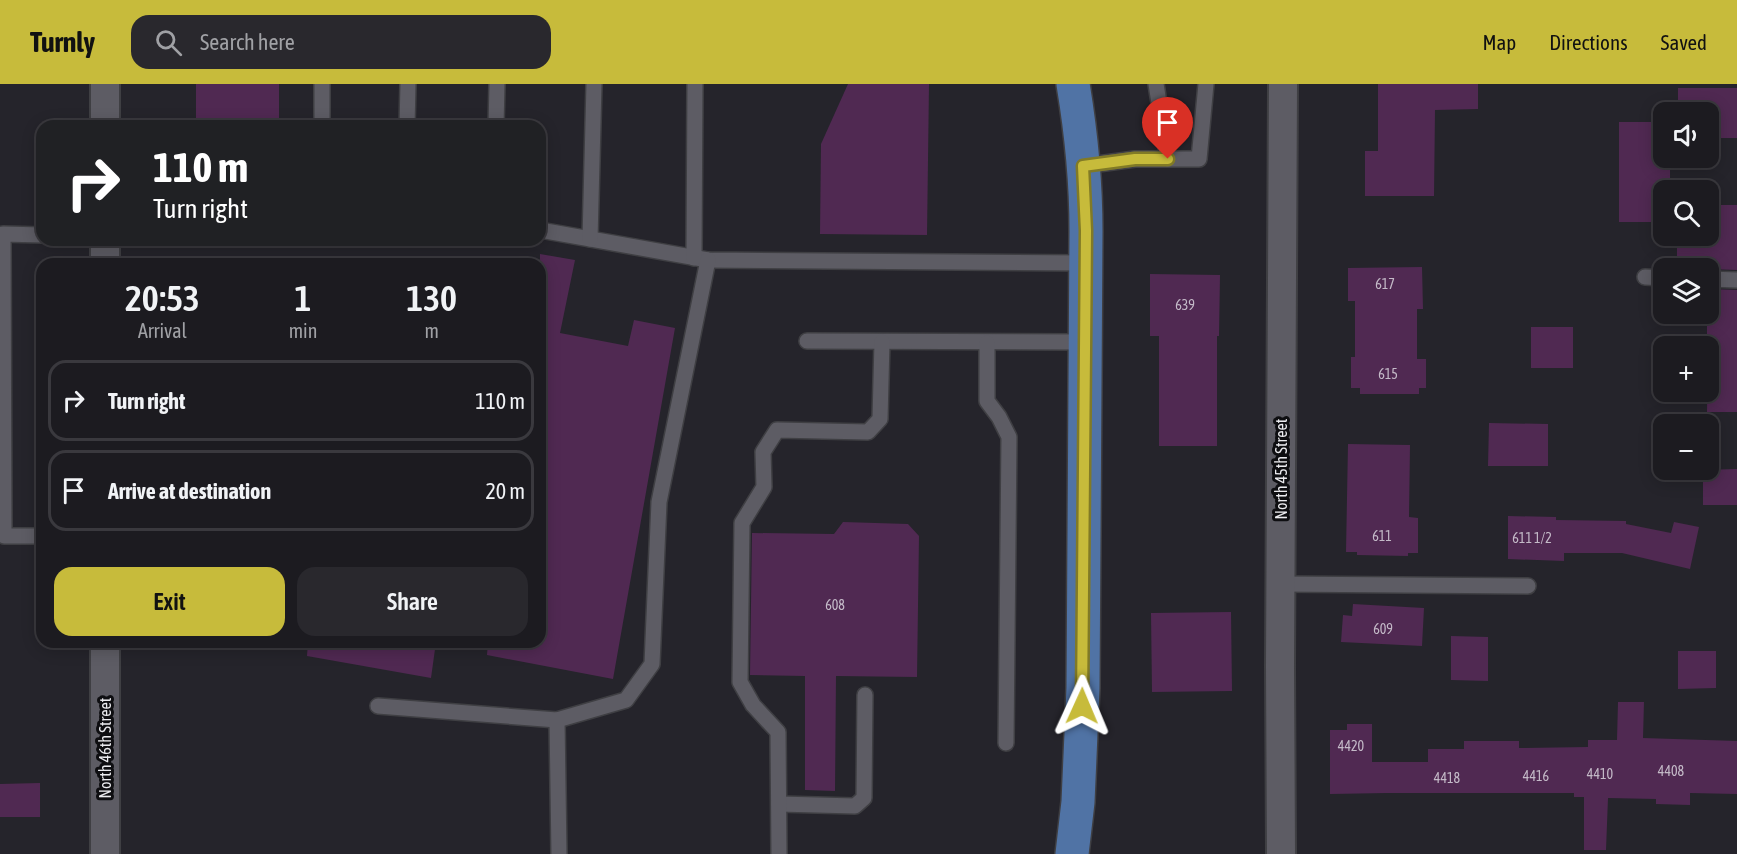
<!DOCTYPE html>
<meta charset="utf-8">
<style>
body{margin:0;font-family:"Asap Condensed",sans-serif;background:#29282d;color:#f1f3f6;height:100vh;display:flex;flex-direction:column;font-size:22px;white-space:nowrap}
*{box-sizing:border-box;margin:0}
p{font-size:20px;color:#a0a1a5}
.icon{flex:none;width:33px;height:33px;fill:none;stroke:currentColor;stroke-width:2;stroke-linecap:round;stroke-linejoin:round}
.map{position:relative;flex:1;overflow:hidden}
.sheet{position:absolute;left:36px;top:174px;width:510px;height:390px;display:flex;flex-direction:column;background:#1c1b20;border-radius:18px;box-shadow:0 3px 15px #0003,0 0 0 2px #3a393e}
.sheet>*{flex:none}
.banner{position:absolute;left:36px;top:36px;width:510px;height:126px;border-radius:18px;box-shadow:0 3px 15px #0003,0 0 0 2px #3a393e;background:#202124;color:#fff;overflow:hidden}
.tools{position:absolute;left:1653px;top:18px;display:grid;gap:12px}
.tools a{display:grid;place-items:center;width:66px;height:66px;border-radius:12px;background:#1c1b20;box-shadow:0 3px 15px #0003,0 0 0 2px #3a393e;font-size:30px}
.pin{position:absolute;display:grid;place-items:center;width:51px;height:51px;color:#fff;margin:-62px -26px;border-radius:50% 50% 50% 0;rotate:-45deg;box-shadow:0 0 6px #0007}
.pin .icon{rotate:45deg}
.me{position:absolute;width:66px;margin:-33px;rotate:1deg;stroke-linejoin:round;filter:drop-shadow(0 0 4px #0008)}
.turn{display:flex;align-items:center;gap:21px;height:126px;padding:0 18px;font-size:27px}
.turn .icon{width:78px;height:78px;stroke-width:2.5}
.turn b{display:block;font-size:42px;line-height:51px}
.eta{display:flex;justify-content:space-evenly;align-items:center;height:102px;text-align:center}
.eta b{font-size:36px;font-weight:600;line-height:42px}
.action{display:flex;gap:12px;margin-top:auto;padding:12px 18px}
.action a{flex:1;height:69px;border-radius:18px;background:#c7bb3b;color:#111;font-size:24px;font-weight:600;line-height:69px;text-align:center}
.action a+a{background:#29282d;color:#f1f3f6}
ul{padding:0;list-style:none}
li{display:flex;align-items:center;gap:18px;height:81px;margin:0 12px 9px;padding:0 6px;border:3px solid #3a393e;border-radius:18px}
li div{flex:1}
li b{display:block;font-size:22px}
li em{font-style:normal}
header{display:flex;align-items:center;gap:36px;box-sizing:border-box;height:84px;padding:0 30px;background:#c7bb3b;color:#111}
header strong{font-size:28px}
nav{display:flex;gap:33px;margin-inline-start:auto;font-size:21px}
.search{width:420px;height:54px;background:#29282d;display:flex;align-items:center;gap:15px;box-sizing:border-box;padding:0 21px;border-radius:18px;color:#a0a1a5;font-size:22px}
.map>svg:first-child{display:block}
.building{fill:#502952}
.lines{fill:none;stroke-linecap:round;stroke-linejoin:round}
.service-casing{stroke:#3f3f43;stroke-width:18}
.minor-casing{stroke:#3f3f43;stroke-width:32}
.primary-casing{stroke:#3f3f43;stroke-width:36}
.service{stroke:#5d5c64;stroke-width:15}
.minor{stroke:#5d5c64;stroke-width:28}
.primary{stroke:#5073a5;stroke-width:33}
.route-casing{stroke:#817a26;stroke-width:15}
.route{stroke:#c7bb3b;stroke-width:10}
.labels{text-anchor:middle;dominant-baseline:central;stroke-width:6;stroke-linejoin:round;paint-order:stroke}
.number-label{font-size:14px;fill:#c4bac8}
.street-label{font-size:16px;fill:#ebebef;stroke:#0e0e11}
</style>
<header>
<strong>Turnly</strong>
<div class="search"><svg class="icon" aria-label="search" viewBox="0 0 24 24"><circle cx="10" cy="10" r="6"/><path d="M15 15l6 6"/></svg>Search here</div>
<nav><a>Map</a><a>Directions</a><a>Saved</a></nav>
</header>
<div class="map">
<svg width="1737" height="770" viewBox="0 0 1737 770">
<rect width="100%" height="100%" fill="#25242b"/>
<g class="building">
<rect x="196" y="0" width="83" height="42"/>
<polygon points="848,0 929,0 927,151 820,150 821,60"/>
<polygon points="1378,0 1478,0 1478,25 1435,26 1434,112 1365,112 1365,67 1378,67"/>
<polygon points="1678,4 1737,4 1737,54 1708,54 1708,28 1678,28"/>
<polygon points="1619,38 1664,38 1664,74 1670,74 1670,106 1664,106 1664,138 1619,138"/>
<polygon points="1708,121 1737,121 1737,186 1708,185 1708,172 1677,172 1677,152 1708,152"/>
<polygon points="540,170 575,176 560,249 628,262 634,236 675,244 613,595 487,571 488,558 540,558"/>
<polygon points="1422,183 1423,225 1417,225 1417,275 1426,275 1426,304 1419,304 1419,310 1360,310 1360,304 1351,304 1351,273 1355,273 1355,217 1348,217 1348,184"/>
<polygon points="1150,190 1220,191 1219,252 1217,252 1217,362 1159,362 1159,252 1150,252"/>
<polygon points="1708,205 1737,206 1737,328 1707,328 1708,262 1707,262 1707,230 1708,230"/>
<rect x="1531" y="243" width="42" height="41"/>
<polygon points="1489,339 1548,340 1548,382 1488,382"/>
<polygon points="1348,360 1410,361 1409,433 1418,434 1418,469 1408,469 1408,472 1357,471 1357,468 1346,468"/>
<polygon points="1737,385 1737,421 1703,421 1703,386"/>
<polygon points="1508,432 1556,433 1556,436 1626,437 1626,440 1671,449 1674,438 1699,443 1690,485 1622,469 1564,469 1564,477 1508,475"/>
<polygon points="843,438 908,440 919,452 917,593 836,592 835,707 805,706 805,592 750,591 752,449 834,450"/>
<polygon points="1353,520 1424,524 1422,562 1341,558 1343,531 1352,532"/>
<polygon points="1231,528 1232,607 1152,608 1151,529"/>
<polygon points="1451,552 1488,553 1488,597 1451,596"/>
<polygon points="308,558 436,558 431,594 307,572"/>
<polygon points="1678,567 1716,567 1716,604 1678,605"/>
<polygon points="1618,618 1644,618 1643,654 1737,657 1737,710 1690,709 1690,721 1656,720 1656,715 1608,714 1606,766 1584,766 1584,713 1574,713 1574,709 1387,709 1330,710 1330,646 1347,646 1347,640 1372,640 1372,678 1428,678 1428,665 1464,665 1464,657 1519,657 1519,664 1588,663 1588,656 1617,656"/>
<polygon points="40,699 40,733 0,733 0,700"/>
</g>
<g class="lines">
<defs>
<g id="service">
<polyline points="1156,0 1168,75"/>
<polyline points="322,42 322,0"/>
<polyline points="407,42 408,0"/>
<polyline points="496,42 497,0"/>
<polyline points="1083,82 1135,75 1199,75 1206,0"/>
<polyline points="540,146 708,176 1086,179"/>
<polyline points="42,151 3,150 4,452 42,452"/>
<polyline points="590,155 594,0"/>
<polyline points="694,174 695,0"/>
<polyline points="1645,193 1664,194"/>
<polyline points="1708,195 1737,196"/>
<polyline points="807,257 1085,258"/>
<polyline points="987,259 987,317 999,333 1009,353 1006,659"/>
<polyline points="1281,500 1528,502"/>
<polyline points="378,622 557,636"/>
<polyline points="779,720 855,722 864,714 865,611"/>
<polyline points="559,770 557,636 626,616 652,580 659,418 708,176"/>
<polyline points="779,770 778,648 753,621 740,598 742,439 764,403 763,368 777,346 868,348 880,335 882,258"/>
</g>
<g id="minor">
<polyline points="105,0 105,42"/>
<polyline points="105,156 105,180"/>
<polyline points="105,558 105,770"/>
<polyline points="1281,770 1280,583 1283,0"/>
</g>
<path id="primary" d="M1072,770L1078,718L1083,604L1086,147C1086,98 1081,48 1073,0"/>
</defs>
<use href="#service" class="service-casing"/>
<use href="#minor" class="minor-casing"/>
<use href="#primary" class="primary-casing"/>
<use href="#service" class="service"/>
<use href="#minor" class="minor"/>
<use href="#primary" class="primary"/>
</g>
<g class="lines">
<defs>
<polyline id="route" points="1082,622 1086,147 1083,82 1135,75 1168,75"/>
</defs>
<use href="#route" class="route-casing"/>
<use href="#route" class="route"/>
</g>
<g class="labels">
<g class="number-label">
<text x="1385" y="200">617</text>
<text x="1185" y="221">639</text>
<text x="1388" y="290">615</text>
<text x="1382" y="452">611</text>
<text x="1532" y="454">611 1/2</text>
<text x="835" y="521">608</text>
<text x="1383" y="545">609</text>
<text x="1351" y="662">4420</text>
<text x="1671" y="687">4408</text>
<text x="1600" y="690">4410</text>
<text x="1536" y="692">4416</text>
<text x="1447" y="694">4418</text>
</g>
<g class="street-label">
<text transform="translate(1281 385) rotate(-90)">North 45th Street</text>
<text transform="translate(105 664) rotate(-90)">North 46th Street</text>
</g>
</g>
</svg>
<div class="tools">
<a><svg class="icon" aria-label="sound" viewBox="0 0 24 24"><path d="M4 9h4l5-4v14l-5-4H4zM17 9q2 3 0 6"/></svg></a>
<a><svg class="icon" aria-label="search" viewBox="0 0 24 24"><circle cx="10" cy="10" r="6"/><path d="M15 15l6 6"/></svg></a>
<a><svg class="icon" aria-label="layers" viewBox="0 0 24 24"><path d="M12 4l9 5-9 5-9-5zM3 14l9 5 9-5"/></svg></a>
<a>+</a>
<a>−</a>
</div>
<div class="pin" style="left:1168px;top:75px;background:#d93025"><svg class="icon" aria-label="arrive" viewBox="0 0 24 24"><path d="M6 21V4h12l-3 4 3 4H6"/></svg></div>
<svg class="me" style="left:1082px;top:622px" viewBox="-20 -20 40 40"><path d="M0-17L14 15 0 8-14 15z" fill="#c7bb3b" stroke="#fff" stroke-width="4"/></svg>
<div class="banner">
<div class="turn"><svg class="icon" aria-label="right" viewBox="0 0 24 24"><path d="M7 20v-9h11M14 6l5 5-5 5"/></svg><div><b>110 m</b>Turn right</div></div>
</div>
<section class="sheet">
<div class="eta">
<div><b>20:53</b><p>Arrival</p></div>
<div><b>1</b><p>min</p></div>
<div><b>130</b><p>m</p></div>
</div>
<ul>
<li><svg class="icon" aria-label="right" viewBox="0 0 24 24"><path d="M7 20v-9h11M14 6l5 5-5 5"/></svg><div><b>Turn right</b></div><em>110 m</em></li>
<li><svg class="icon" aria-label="arrive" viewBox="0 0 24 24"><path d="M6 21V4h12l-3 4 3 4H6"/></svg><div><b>Arrive at destination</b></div><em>20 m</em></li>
</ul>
<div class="action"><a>Exit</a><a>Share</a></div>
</section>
</div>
